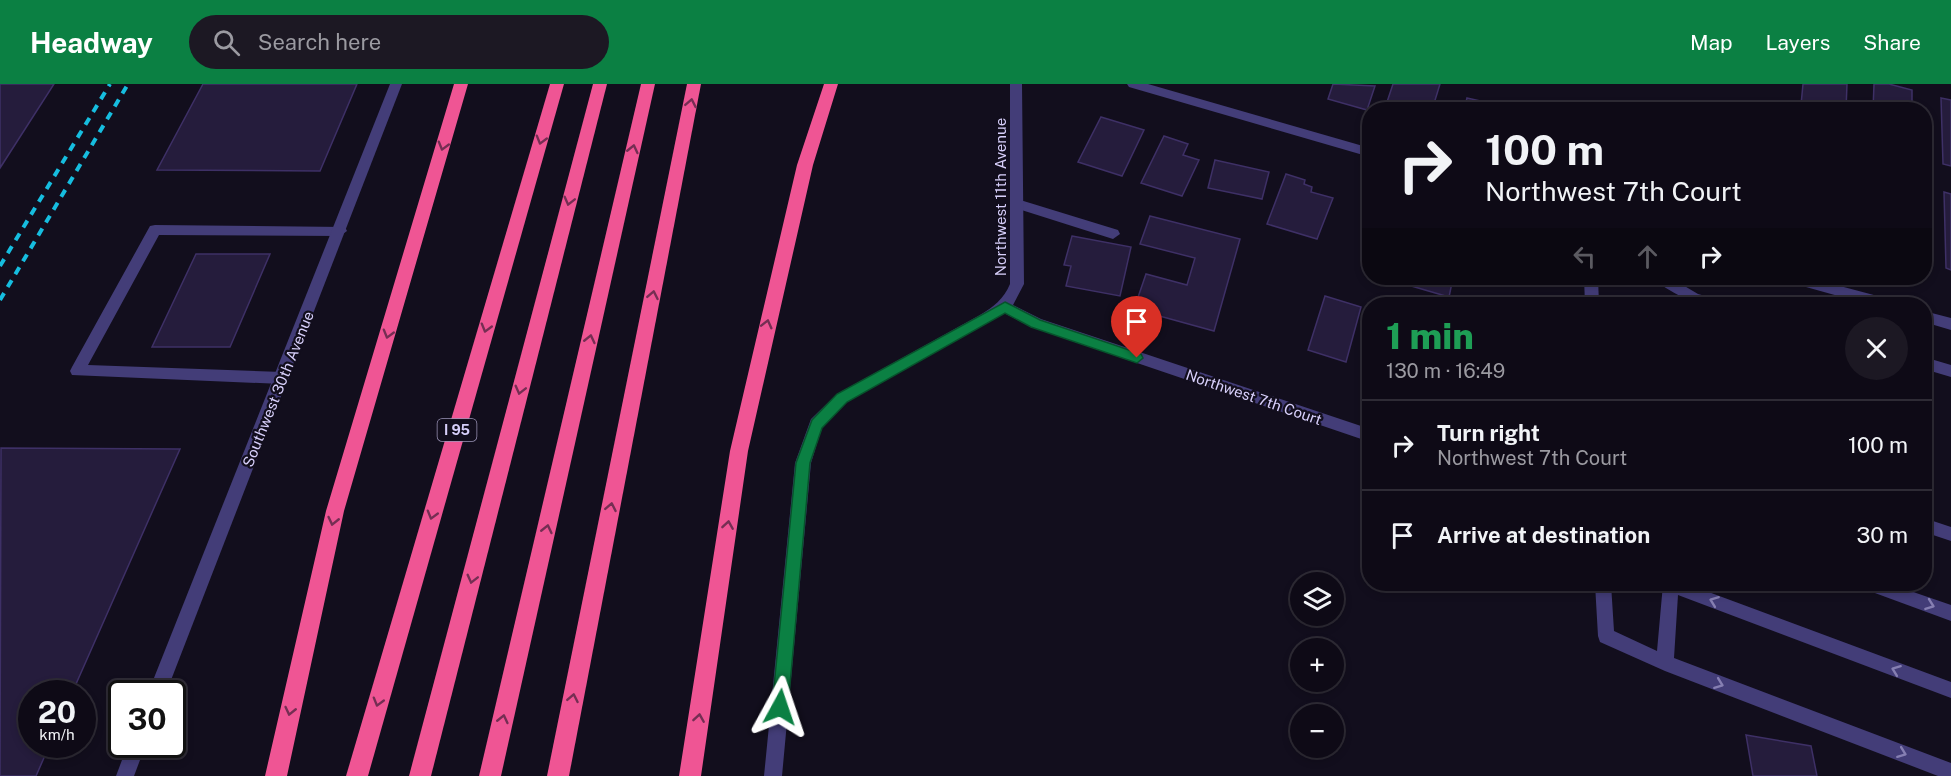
<!DOCTYPE html>
<meta charset="utf-8">
<style>
body{margin:0;font-family:"Public Sans",sans-serif;background:#1c1823;color:#f1f3f6;height:100vh;display:flex;flex-direction:column;font-size:22px;white-space:nowrap}
*{box-sizing:border-box;margin:0}
p{font-size:20px;color:#9b9aa1}
.icon{flex:none;width:33px;height:33px;fill:none;stroke:currentColor;stroke-width:2;stroke-linecap:round;stroke-linejoin:round}
.map{position:relative;flex:1;overflow:hidden}
.details{position:absolute;left:1362px;top:213px;width:570px;height:294px;display:flex;flex-direction:column;background:#0e0a16;border-radius:24px;box-shadow:0 3px 9px #0003,0 0 0 2px #2e2b35}
.details>*{flex:none}
.hud{position:absolute;left:1362px;top:18px;width:570px;height:183px;border-radius:24px;box-shadow:0 3px 9px #0003,0 0 0 2px #2e2b35;background:#0e0a16;color:#f1f3f6;overflow:hidden}
.buttons{position:absolute;left:1290px;top:488px;display:grid;gap:12px}
.buttons a{display:grid;place-items:center;width:54px;height:54px;border-radius:50%;background:#0e0a16;box-shadow:0 3px 9px #0003,0 0 0 2px #2e2b35;font-size:30px}
.speed{position:absolute;left:18px;top:596px;display:flex;gap:12px;font-size:30px;font-weight:700;text-align:center}
.speed>*{display:grid;place-content:center;width:78px;height:78px;border-radius:50%;background:#0e0a16;box-shadow:0 3px 9px #0003,0 0 0 2px #2e2b35;line-height:1}
.speed small{font-size:15px;font-weight:400}
.speed .limit{border:3px solid #111;border-radius:9px;background:#fff;color:#111}
.pin{position:absolute;display:grid;place-items:center;width:51px;height:51px;color:#fff;margin:-62px -26px;border-radius:50% 50% 50% 0;rotate:-45deg;box-shadow:0 0 6px #0007}
.pin .icon{rotate:45deg}
.me{position:absolute;width:66px;margin:-33px;rotate:5deg;stroke-linejoin:round;filter:drop-shadow(0 0 4px #0008)}
.turn{display:flex;align-items:center;gap:21px;height:126px;padding:0 24px;font-size:27px}
.turn .icon{width:78px;height:78px;stroke-width:2.5}
.turn b{display:block;font-size:42px;line-height:51px}
.lanes{display:flex;align-items:center;height:57px;padding:0 24px;background:#0003;justify-content:center;gap:30px;direction:ltr}
.lanes .off{opacity:.35}
.round{display:grid;place-items:center;flex:none;width:63px;height:63px;border-radius:32px;background:#1c1823}
.headline{display:flex;align-items:center;justify-content:space-between;height:102px;padding:0 24px}
h1{font-size:36px;font-weight:800;line-height:45px;color:#1e9e55}
ul{padding:0;list-style:none}
li{display:flex;align-items:center;gap:18px;height:90px;padding:0 24px;border-top:2px solid #2e2b35}
li div{flex:1}
li b{display:block;font-size:22px}
li em{font-style:normal}
header{display:flex;align-items:center;gap:36px;box-sizing:border-box;height:84px;padding:0 30px;background:#0b8043;color:#fff}
header strong{font-size:28px}
nav{display:flex;gap:33px;margin-inline-start:auto;font-size:21px}
.search{width:420px;height:54px;background:#1c1823;display:flex;align-items:center;gap:15px;box-sizing:border-box;padding:0 21px;border-radius:33px;color:#9b9aa1;font-size:22px}
.map>svg:first-child{display:block}
.building{fill:#251c3c;stroke:#3e3066;stroke-width:1.5}
.lines{fill:none;stroke-linecap:round;stroke-linejoin:round}
.service{fill:#433d78;fill-rule:evenodd}
.minor{fill:#433d78;fill-rule:evenodd}
.motorway{fill:#ef5594;fill-rule:evenodd}
.rail{stroke:#16bddf;stroke-width:4;stroke-dasharray:8 7;stroke-linecap:butt}
.oneway{stroke:#752e53}
.oneway2{stroke:#867fb2}
.route{fill:#0b8043;stroke:#07532c;stroke-width:1.5}
.labels{text-anchor:middle;dominant-baseline:central;stroke-width:4.5;stroke-linejoin:round;paint-order:stroke}
.shield{fill:#120e1d;stroke:#9c95b8;stroke-width:1.5}
.shield-label{font-size:14px;font-weight:bold;fill:#d7cffa}
.street-label{font-size:15px;fill:#d7cffa;stroke:#120e1d}
</style>
<header>
<strong>Headway</strong>
<div class="search"><svg class="icon" aria-label="search" viewBox="0 0 24 24"><circle cx="10" cy="10" r="6"/><path d="M15 15l6 6"/></svg>Search here</div>
<nav><a>Map</a><a>Layers</a><a>Share</a></nav>
</header>
<div class="map">
<svg width="1951" height="692" viewBox="0 0 1951 692">
<rect width="100%" height="100%" fill="#120e1d"/>
<g class="building">
<polygon points="0,0 54,0 0,84"/>
<polygon points="203,0 357,0 320,87 157,86"/>
<polygon points="1333,0 1375,2 1367,26 1328,15"/>
<polygon points="1393,0 1440,0 1432,26 1410,26 1387,18"/>
<polygon points="1803,0 1847,0 1846,26 1818,26 1801,21"/>
<polygon points="1874,0 1889,0 1912,6 1912,26 1873,26"/>
<polygon points="1467,14 1503,22 1502,26 1464,26"/>
<polygon points="1941,14 1951,16 1951,82 1943,80"/>
<polygon points="1101,33 1144,46 1122,92 1078,78"/>
<polygon points="1164,52 1188,60 1183,71 1199,76 1182,112 1141,99"/>
<polygon points="1215,76 1269,88 1262,115 1208,104"/>
<polygon points="1286,90 1305,96 1304,100 1312,103 1311,108 1333,114 1317,155 1267,140"/>
<polygon points="1944,108 1951,110 1951,186 1946,184"/>
<polygon points="1150,132 1240,155 1214,247 1134,225 1146,190 1187,201 1195,174 1140,160"/>
<polygon points="1072,152 1131,163 1120,212 1066,202 1071,182 1064,181"/>
<polygon points="196,170 270,170 230,263 152,263"/>
<polygon points="1384,194 1453,194 1449,213"/>
<polygon points="1507,194 1537,194 1536,200"/>
<polygon points="1325,212 1361,223 1346,278 1308,266"/>
<polygon points="1,364 180,365 72,609 32,609 32,660 50,660 36,692 0,692"/>
<polygon points="1746,651 1811,662 1817,692 1753,692"/>
</g>
<g class="lines">
<g class="service">
<polygon points="1017,115 1118,146 1120,150 1113,155 1012,123 1010,120 1012,117"/>
<polygon points="155,141 345,143 347,147 340,152 159,151 88,281 282,288 287,290 289,294 287,298 282,300 72,291 70,287 72,283 150,142"/>
<polygon points="1584,194 1598,194 1599,220 1585,220"/>
<path d="M1654,194H1671L1698,210L1720,216L1722,220C1693,223 1680,212 1656,198Z"/>
<polygon points="1924,273 1951,281 1951,293 1924,285"/>
<polygon points="1924,434 1951,443 1951,457 1924,448"/>
<polygon points="1595,500 1611,500 1614,547 1657,567 1663,500 1687,500 1951,598 1951,614 1678,511 1674,574 1951,679 1951,692 1938,692 1665,587 1600,558 1598,552"/>
<polygon points="1862,500 1890,500 1951,521 1951,537 1864,505"/>
</g>
<g class="minor">
<polygon points="390,0 402,0 166,609 148,609"/>
<path d="M1010,0H1022L1024,200L1013,221L1041,235L1370,345V358L1031,243L1004,229L847,318L822,343L811,379L782,692H764L795,379L811,335L837,310L980,231C993,223 1004,215 1010,200Z"/>
<polygon points="1127,0 1148,0 1370,64 1370,73 1129,3"/>
<polygon points="1786,194 1810,194 1885,214 1892,220 1867,220 1788,198"/>
<polygon points="1924,227 1951,234 1951,246 1924,238"/>
<polygon points="128,660 146,660 134,692 116,692"/>
</g>
<g class="motorway">
<polygon points="454,0 468,0 344,427 287,692 265,692 326,427"/>
<polygon points="550,0 564,0 368,692 346,692"/>
<polygon points="593,0 607,0 431,692 409,692"/>
<polygon points="641,0 655,0 501,692 479,692"/>
<polygon points="687,0 701,0 569,692 547,692"/>
<polygon points="824,0 838,0 813,81 748,367 701,692 679,692 730,367 797,81"/>
</g>
<g class="rail">
<polyline points="0,182 110,0"/>
<polyline points="0,216 128,0"/>
</g>
</g>
<defs><path id="oneway-chevron" d="M-2-3.5L2.5 0L-2 3.5" fill="none" stroke-width="1.6" stroke-linecap="round" stroke-linejoin="round" transform="scale(1.5)"/></defs>
<g class="oneway">
<use href="#oneway-chevron" transform="translate(691 19) rotate(-79)"/>
<use href="#oneway-chevron" transform="translate(541 56) rotate(106)"/>
<use href="#oneway-chevron" transform="translate(443 62) rotate(106)"/>
<use href="#oneway-chevron" transform="translate(633 65) rotate(-77)"/>
<use href="#oneway-chevron" transform="translate(569 117) rotate(104)"/>
<use href="#oneway-chevron" transform="translate(653 211) rotate(-79)"/>
<use href="#oneway-chevron" transform="translate(767 240) rotate(-76)"/>
<use href="#oneway-chevron" transform="translate(486 244) rotate(106)"/>
<use href="#oneway-chevron" transform="translate(388 250) rotate(106)"/>
<use href="#oneway-chevron" transform="translate(590 255) rotate(-77)"/>
<use href="#oneway-chevron" transform="translate(520 306) rotate(104)"/>
<use href="#oneway-chevron" transform="translate(611 423) rotate(-79)"/>
<use href="#oneway-chevron" transform="translate(432 431) rotate(106)"/>
<use href="#oneway-chevron" transform="translate(333 437) rotate(103)"/>
<use href="#oneway-chevron" transform="translate(728 441) rotate(-81)"/>
<use href="#oneway-chevron" transform="translate(547 445) rotate(-77)"/>
<use href="#oneway-chevron" transform="translate(472 495) rotate(104)"/>
<use href="#oneway-chevron" transform="translate(573 614) rotate(-79)"/>
<use href="#oneway-chevron" transform="translate(378 618) rotate(106)"/>
<use href="#oneway-chevron" transform="translate(290 627) rotate(103)"/>
<use href="#oneway-chevron" transform="translate(699 634) rotate(-81)"/>
<use href="#oneway-chevron" transform="translate(503 635) rotate(-77)"/>
</g>
<g class="oneway2">
<use href="#oneway-chevron" transform="translate(1714 517) rotate(-159)"/>
<use href="#oneway-chevron" transform="translate(1930 521) rotate(20)"/>
<use href="#oneway-chevron" transform="translate(1896 586) rotate(-159)"/>
<use href="#oneway-chevron" transform="translate(1719 600) rotate(21)"/>
<use href="#oneway-chevron" transform="translate(1902 669) rotate(21)"/>
</g>
<polygon class="route" points="1005,218 1040,236 1141,270 1143,274 1137,279 1031,243 1005,229 847,318 822,344 810,379 788,623 785,628 780,631 774,628 772,623 796,379 812,336 837,310"/>
<g class="labels">
<rect class="shield" x="437.5" y="335" width="39" height="22" rx="4.5"/>
<g class="shield-label">
<text x="457" y="346">I 95</text>
</g>
<g class="street-label">
<text transform="translate(1000 113) rotate(-90)">Northwest 11th Avenue</text>
<text transform="translate(278 305) rotate(-68)">Southwest 30th Avenue</text>
<text transform="translate(1254 313) rotate(19)">Northwest 7th Court</text>
</g>
</g>
</svg>
<div class="buttons">
<a><svg class="icon" aria-label="layers" viewBox="0 0 24 24"><path d="M12 4l9 5-9 5-9-5zM3 14l9 5 9-5"/></svg></a>
<a>+</a>
<a>−</a>
</div>
<div class="speed"><div>20<small>km/h</small></div><div class="limit">30</div></div>
<div class="pin" style="left:1137px;top:274px;background:#d93025"><svg class="icon" aria-label="arrive" viewBox="0 0 24 24"><path d="M6 21V4h12l-3 4 3 4H6"/></svg></div>
<svg class="me" style="left:780px;top:623px" viewBox="-20 -20 40 40"><path d="M0-17L14 15 0 8-14 15z" fill="#0b8043" stroke="#fff" stroke-width="4"/></svg>
<div class="hud">
<div class="turn"><svg class="icon" aria-label="right" viewBox="0 0 24 24"><path d="M7 20v-9h11M14 6l5 5-5 5"/></svg><div><b>100 m</b>Northwest 7th Court</div></div>
<div class="lanes"><svg class="icon off" aria-label="left" viewBox="0 0 24 24"><path d="M17 20v-9H6M10 6l-5 5 5 5"/></svg><svg class="icon off" aria-label="ahead" viewBox="0 0 24 24"><path d="M12 20V5M6 11l6-6 6 6"/></svg><svg class="icon" aria-label="right" viewBox="0 0 24 24"><path d="M7 20v-9h11M14 6l5 5-5 5"/></svg></div>
</div>
<section class="details">
<div class="headline"><div><h1>1 min</h1><p>130 m · 16:49</p></div><a class="round"><svg class="icon" aria-label="close" viewBox="0 0 24 24"><path d="M6 6l12 12M18 6L6 18"/></svg></a></div>
<ul>
<li><svg class="icon" aria-label="right" viewBox="0 0 24 24"><path d="M7 20v-9h11M14 6l5 5-5 5"/></svg><div><b>Turn right</b><p>Northwest 7th Court</p></div><em>100 m</em></li>
<li><svg class="icon" aria-label="arrive" viewBox="0 0 24 24"><path d="M6 21V4h12l-3 4 3 4H6"/></svg><div><b>Arrive at destination</b></div><em>30 m</em></li>
</ul>
</section>
</div>
